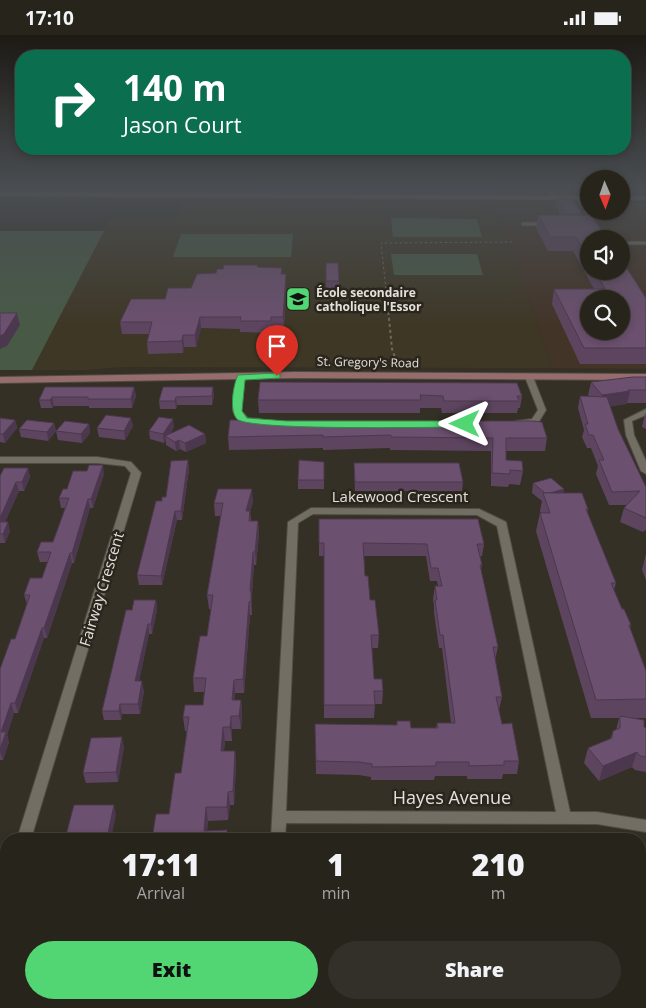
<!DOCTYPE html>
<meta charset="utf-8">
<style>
body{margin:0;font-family:"Open Sans",sans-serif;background:#333029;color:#f1f3f6;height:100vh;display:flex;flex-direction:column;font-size:19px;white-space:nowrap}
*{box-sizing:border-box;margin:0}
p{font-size:16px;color:#a4a4a3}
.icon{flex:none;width:28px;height:28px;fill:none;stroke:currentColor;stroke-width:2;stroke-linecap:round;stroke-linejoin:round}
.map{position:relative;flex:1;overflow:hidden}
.sheet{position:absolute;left:0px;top:798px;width:646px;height:176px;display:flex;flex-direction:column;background:#27241c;border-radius:20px 20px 0 0;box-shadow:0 2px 8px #0003,0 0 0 1px #43413b}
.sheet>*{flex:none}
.top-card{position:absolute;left:15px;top:15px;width:616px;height:105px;border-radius:20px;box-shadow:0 2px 8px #0003,0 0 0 1px #43413b;background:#0b6e4f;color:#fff;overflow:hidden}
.needle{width:32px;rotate:178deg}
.controls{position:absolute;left:580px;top:135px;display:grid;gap:10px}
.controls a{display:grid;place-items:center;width:50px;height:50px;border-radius:50%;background:#27241c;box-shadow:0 2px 8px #0003,0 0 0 1px #43413b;font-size:25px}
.pin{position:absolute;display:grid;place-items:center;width:42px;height:42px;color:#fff;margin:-51px -21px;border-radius:50% 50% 50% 0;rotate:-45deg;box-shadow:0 0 5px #0007}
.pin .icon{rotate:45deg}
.me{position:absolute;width:55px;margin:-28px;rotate:270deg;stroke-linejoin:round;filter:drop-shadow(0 0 4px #0008)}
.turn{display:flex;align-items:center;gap:18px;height:105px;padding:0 25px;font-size:22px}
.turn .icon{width:65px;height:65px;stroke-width:2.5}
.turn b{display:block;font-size:35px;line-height:42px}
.eta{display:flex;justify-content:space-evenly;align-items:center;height:85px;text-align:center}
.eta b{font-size:30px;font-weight:800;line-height:35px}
.button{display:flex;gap:10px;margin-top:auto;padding:10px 25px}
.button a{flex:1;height:58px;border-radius:30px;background:#52d673;color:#111;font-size:20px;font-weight:800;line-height:58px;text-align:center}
.button a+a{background:#333029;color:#f1f3f6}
.status{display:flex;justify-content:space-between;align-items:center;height:35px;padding:0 25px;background:#27241c;direction:ltr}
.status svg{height:14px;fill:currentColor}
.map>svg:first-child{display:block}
.commercial{fill:#433428;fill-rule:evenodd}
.education{fill:#3e3726}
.green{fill:#485a46}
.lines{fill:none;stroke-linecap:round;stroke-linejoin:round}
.lane-casing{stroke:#4f4c44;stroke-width:4.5}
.street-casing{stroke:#4f4c44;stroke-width:2}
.secondary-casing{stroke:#4f4c44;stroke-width:2}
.path-far1{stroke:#6d6961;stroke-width:1;stroke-dasharray:2.5 2.5;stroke-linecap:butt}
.path{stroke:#6d6961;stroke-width:2;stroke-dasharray:3 3;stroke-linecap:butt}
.lane{stroke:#736e63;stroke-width:3}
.street{fill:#736e63;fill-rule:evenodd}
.secondary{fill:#966d6c;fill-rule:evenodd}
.wall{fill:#5d455f}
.shaded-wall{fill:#4c384e}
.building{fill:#6c506f;stroke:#4c384e;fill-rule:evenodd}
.route{fill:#52d673;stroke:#358b4b}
.labels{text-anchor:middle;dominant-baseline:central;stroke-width:5;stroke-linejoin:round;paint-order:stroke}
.far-poi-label{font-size:12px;font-weight:bold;fill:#e4e1db;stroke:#2a261d;text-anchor:start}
.far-street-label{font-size:12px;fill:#e4e1db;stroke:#2a261d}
.street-label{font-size:15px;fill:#e4e1db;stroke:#2a261d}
.near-street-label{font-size:18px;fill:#e4e1db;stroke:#2a261d}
</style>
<div class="status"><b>17:10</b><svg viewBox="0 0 49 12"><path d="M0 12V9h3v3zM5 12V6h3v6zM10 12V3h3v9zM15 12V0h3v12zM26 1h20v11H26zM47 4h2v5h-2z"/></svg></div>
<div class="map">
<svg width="646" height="973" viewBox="0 0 646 973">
<rect width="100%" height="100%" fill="#343026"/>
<path class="commercial" d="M492,166L589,167V176H621V168H646V334L553,333ZM589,204H621V236H589ZM589,264H621V296H589Z"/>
<polygon class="education" points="182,166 492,166 553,333 119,332 87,335 32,335 108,186 176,186"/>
<g class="green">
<polygon points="391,183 477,184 482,202 393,202"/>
<polygon points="0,196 104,196 32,335 0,335"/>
<polygon points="181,199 293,199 291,222 173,222"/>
<polygon points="391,219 477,219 483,240 394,240"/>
<polygon points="640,951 646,956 646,973 420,973 420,968 640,968"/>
</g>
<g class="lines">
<defs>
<g id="lane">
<polyline points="577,163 592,185"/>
<polyline points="523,189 542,189"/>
<polyline points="621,208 646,208"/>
</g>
<g id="street">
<polygon points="547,155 552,155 556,163 552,163"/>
<polygon points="238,340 244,340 245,342 241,376 248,383 260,384 261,386 260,388 242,387 233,376"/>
<polygon points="526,340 532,340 533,342 546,375 538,388 519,391 516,390 515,388 516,386 532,384 538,375 525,342"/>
<polygon points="646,374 646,380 632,386 634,400 646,426 646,439 641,436 626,400 624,385"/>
<polygon points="0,422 97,422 131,427 141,438 31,804 17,804 131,438 125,431 97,428 0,428"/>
<path d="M311,473L479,474L506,487L570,777H597L646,785V797L597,789L286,788L285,804H271L288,487ZM313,479L477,480L497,491L556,777L286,776L298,488Z"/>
<polygon points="6,855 6,885 0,889 0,858"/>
<rect x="262" y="968" width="16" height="5"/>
</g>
<g id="secondary">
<polygon points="0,157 589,161 589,165 0,161"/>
<rect x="621" y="161" width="25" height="4"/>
<polygon points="295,337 646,339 646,345 295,343 0,348 0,342"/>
</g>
</defs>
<use href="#lane" class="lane-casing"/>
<use href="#street" class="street-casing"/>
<use href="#secondary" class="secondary-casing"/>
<polyline class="path-far1" points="386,254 381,208 514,207"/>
<polyline class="path" points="386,253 392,314 396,325"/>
<use href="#lane" class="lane"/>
<use href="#street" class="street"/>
<use href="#secondary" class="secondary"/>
</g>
<g class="wall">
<polygon points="557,163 582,179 582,180 601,194 617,199 616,204 589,204 589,236 621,236 646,263 646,329 580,329 552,269 554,254 594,254 573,216 548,216 536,193 538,180 560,180 556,170"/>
<polygon points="326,228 339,246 339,256 326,256"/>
<polygon points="216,238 282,239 286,250 284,294 272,294 271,298 240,297 240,294 201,293 196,312 184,312 183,318 148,319 147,307 149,299 122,299 120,287 165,264 191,253"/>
<polygon points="646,342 646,368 627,368 627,369 610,371 618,394 646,452 646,496 645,495 643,497 620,487 624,473 627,470 609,470 596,439 598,431 591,413 587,413 582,402 584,395 578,373 580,361 589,361 588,360 591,347"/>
<polygon points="260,347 522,361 520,373 518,373 517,378 442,378 441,373 420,373 420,378 259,378 258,365"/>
<polygon points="45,352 134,352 136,361 132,373 89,373 89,371 54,371 52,373 41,373 39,365"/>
<polygon points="163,352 214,360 212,370 177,370 176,374 160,374 159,366"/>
<polygon points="646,378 646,394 642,392 645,379"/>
<polygon points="0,383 15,385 17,393 5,408 0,407"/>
<polygon points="275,386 547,403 545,416 506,416 506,425 523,436 520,450 509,449 508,452 491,451 491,416 390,415 390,413 323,415 323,413 229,415 228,402"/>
<polygon points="54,388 56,396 48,406 21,402 19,394"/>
<polygon points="89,389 90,398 82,408 58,405 56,396"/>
<polygon points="133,391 125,405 99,402 97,393"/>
<polygon points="174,392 170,399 205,399 206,408 186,417 180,414 176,416 166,410 166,405 164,408 150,404 149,396"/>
<polygon points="188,425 189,434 182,485 177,485 162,550 139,550 137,540 162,466 166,462"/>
<polygon points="324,427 324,454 298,454 298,445"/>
<polygon points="354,428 463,447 462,456 355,456"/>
<polygon points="28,433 30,442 24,456 19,456 5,487 10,496 5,508 0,508 0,441"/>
<polygon points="104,439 93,473 90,473 74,528 72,528 47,603 44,603 18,678 14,678 7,700 9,707 3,725 0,725 0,726 0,634 15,604 27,569 24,560 42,543 48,527 40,527 37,517 53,507 65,473 61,473 59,463 67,454"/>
<polygon points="533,448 564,454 563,458 588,474 587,478 616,548 614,555 622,574 631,590 630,593 646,636 646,683 633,683 644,692 646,693 646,737 635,735 632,732 599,746 584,728 588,713 610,704 613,696 616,695 619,683 591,683 536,496 540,478 541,478 540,476 542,466 532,458"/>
<polygon points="253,467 250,476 251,486 258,486 259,499 256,530 254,530 252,558 252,580 250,580 244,658 235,658 234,665 241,665 242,678 241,694 232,694 232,706 225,706 224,716 235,716 236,730 234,770 230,770 228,785 208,786 207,796 152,804 169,779 181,738 187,696 185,696 183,682 203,670 204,657 194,657 193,643 207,601 211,574 209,574 207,560 221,481 215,481 214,468"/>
<polygon points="319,484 484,509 482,521 480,521 482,530 481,535 498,612 495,625 502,662 499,675 502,689 519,726 517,739 503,739 502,744 467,744 467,741 435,741 434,745 371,745 371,742 359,740 316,739 315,689 397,690 397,686 411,693 436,693 437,688 451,688 442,613 439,613 434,578 434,571 433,564 435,551 438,551 437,546 430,546 426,521 364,521 365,541 370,565 379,600 378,613 372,613 374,644 383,656 382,669 375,669 374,683 324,683 324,521 319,521"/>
<polygon points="646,519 646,545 642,535"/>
<polygon points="156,565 157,575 152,599 149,599 139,646 144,656 140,679 122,679 121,685 104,685 102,676 132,575"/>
<polygon points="124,712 118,747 86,748 83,738"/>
<polygon points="640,814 646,815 646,907 640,906"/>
<polygon points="215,968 214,973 154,973 154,970"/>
</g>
<g class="shaded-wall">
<polygon points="617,199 616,204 608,204 608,203"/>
<polygon points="286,239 286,250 284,294 283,282"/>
<polygon points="17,278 20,290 7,311 0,314 0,301"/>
<polygon points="200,282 201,293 196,312 195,300"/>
<polygon points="183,300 184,312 183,318 182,306"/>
<polygon points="134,352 136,361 132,373 131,364"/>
<polygon points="213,352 214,360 212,370 212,361"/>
<polygon points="630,356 627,369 600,373 602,360"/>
<polygon points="52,362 54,371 52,373 50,365"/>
<polygon points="176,362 177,370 176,374 175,366"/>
<polygon points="131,383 133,391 125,405 124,396"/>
<polygon points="173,384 174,392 168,402 165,401 166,405 164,408 163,399"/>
<polygon points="15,385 17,393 5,408 3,399"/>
<polygon points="54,388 56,396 48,406 47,397"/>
<polygon points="89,389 90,398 82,408 81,399"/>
<polygon points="205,399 206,408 186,417 185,408"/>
<polygon points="179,405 180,414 176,416 175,407"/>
<polygon points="188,425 189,434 182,485 181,476"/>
<polygon points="103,430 104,439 93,473 91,464"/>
<polygon points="28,433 30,442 24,456 22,447"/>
<polygon points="16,447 19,456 1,496 0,483"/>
<polygon points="252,454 253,467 247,489 246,476"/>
<polygon points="564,454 562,463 546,460"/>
<polygon points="88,464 90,473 74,528 72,518"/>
<polygon points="175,476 177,485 162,550 161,541"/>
<polygon points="258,486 259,499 256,530 255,517"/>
<polygon points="8,487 10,496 5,508 3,499"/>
<polygon points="253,517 254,530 252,558 252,580 250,556"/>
<polygon points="70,518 72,528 47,603 44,593"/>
<polygon points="156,565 157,575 152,599 151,589"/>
<polygon points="249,567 250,580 244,658 243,644"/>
<polygon points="148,589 149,599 137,656 135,646"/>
<polygon points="42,593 44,603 18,678 15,668"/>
<polygon points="234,645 235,658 234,678 232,665"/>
<polygon points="142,646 144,656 140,679 138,669"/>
<polygon points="241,665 242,678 241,694 239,681"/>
<polygon points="11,668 14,678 7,700 9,707 3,725 0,717 1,697"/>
<polygon points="120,669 122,679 121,685 119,676"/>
<polygon points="231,681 232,694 232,706 230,692"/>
<polygon points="223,692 225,706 222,730 221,716"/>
<polygon points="122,702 124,712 118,747 116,737"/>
<polygon points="235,716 236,730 234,770 233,756"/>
<polygon points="637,717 632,732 599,746 603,731"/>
<polygon points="228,757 230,770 228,785 227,772"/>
<polygon points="114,770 116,780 111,804 107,804"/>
<polygon points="206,772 208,786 206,804 204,796"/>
<polygon points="212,968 215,968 214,973 211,973"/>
</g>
<g class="building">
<polygon points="557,163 573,164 582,179 564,179"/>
<polygon points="538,180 590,180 601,194 617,199 608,203 608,204 589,204 589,226 576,202 550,202"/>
<path d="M621,224L646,263V313H584L554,254H605L595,236H621ZM589,264H621V296H589Z"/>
<polygon points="326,228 338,228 339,246 326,246"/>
<polygon points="224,230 258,230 257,232 282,233 281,239 286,239 283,282 271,282 271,286 240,286 241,282 200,282 195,300 183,300 182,306 147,307 152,287 120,287 131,264 165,264 168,253 191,253 197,239 216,238 217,234 223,234"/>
<polygon points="0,278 17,278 4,299 0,301"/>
<polygon points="633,342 646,342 646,355 628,355 630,356 602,360 591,347"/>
<polygon points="260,347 517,348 522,361 517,361 519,366 444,366 443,361 420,360 421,365 258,365"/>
<polygon points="45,352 134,352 131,364 88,364 88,362 52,362 50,365 39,365"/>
<polygon points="163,352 213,352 212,361 176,362 175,366 159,366"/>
<polygon points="580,361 607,362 618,394 646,452 646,483 624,473 640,456 612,457 599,425 604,425 593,400 589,400 585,389 588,389"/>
<polygon points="106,380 131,383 124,396 97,393"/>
<polygon points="159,382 173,384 163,399 149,396"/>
<polygon points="0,383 15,385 3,399 0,399"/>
<polygon points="27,385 54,388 47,397 19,394"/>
<polygon points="230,385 275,385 275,386 532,386 542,387 547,403 506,403 506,425 522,426 523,436 510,435 510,439 492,438 493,403 391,402 391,400 323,402 323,400 228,402"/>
<polygon points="65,386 89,389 81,399 56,396"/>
<polygon points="189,390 205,399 185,408 179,405 175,407 165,401"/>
<polygon points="188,425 181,476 175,476 161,541 137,540 156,466 162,466 162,462 166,462 171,426"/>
<polygon points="299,425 324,427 324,445 298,445"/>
<polygon points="354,428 459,428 463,447 355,447"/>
<polygon points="89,430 103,430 91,464 88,464 72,518 70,518 44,593 42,593 15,668 11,668 1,697 6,697 0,714 0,634 11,604 15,604 30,560 24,560 30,543 42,543 51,517 37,517 41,507 53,507 69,463 59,463 63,454 67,454 73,436 87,436"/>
<polygon points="4,433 28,433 22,447 16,447 0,483 0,441"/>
<polygon points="551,443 564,454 550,458 545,458 533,448"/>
<polygon points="218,454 252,454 246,476 250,476 249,486 258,486 255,517 253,517 250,556 251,556 251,566 249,567 243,644 234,645 232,665 241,665 239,681 231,681 230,692 223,692 221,716 235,716 233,756 228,757 227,772 206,772 204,796 227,795 227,804 152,804 156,779 169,779 175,738 181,738 189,682 183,682 185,670 203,670 206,643 193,643 200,601 207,601 213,560 207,560 223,468 214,468"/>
<polygon points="543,458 582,458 588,474 586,474 616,548 611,548 622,574 624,574 631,590 629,590 646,636 646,664 596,665 540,478 550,478"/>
<polygon points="319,484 478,484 484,509 477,509 482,530 480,530 498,612 493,612 502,662 496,662 502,689 512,688 519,726 504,726 504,730 469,731 469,727 436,727 436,731 372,732 372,729 359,727 316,726 315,689 397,690 397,686 410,686 411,693 438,693 437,688 455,688 443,600 440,600 435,565 437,565 435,551 442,551 438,533 431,533 427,509 363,508 365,541 368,541 370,565 375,565 379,600 371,600 374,644 382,644 383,656 374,656 375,670 324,670 324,508 319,508"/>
<polygon points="0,487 8,487 3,499 0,499"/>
<polygon points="134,565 156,565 151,589 148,589 135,646 142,646 138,669 120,669 119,676 102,676 126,575 132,575"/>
<polygon points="620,681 644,685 644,692 646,693 646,722 640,721 637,717 603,731 588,713 612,703 613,696 620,693"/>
<polygon points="122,702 116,737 83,738 91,703"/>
<polygon points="74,770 114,770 107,803 65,804"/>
<polygon points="640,814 646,815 646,892 640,891"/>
<polygon points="154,968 212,968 211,973 161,973 161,970 154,970"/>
<rect x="323" y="968" width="73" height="5"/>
</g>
<linearGradient id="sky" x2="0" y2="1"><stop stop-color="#1d1a15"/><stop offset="0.53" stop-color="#4a4e52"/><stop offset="1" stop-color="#4a4e52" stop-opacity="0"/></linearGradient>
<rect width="646" height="291" fill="url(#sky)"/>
<path class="route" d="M277,338L280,339V343L245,345L242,376L247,383L287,386H465L470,389L465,392C435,392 249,396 237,384C229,376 233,350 238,340Z"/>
<defs>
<symbol id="school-square" viewBox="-11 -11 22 22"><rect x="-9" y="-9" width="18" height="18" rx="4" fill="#52d673" stroke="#2a261d"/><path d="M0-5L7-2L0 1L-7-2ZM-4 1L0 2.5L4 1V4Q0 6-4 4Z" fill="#111"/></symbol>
</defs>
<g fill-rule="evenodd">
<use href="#school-square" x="284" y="250" width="28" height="28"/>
</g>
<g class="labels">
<g class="far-poi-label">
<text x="316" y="257">École secondaire<tspan x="316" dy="14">catholique l'Essor</tspan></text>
</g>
<g class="far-street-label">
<text transform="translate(368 327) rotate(1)">St. Gregory's Road</text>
</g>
<g class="street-label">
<text x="400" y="461">Lakewood Crescent</text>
<text transform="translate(101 554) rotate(-73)">Fairway Crescent</text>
</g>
<g class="near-street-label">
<text x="452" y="762">Hayes Avenue</text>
</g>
</g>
</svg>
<div class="controls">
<a><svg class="needle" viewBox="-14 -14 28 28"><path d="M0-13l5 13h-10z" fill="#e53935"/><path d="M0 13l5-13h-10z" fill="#a4a4a3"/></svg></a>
<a><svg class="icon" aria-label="sound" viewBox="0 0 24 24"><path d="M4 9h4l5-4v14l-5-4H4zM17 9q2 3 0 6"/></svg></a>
<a><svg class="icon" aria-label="search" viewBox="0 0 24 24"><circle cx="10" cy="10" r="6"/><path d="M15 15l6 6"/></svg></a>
</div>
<div class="pin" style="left:277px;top:341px;background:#d93025"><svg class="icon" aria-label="arrive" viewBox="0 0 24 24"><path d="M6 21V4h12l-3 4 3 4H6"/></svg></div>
<svg class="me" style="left:465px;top:389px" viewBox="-20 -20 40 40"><path d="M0-17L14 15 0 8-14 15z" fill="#52d673" stroke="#fff" stroke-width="4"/></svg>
<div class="top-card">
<div class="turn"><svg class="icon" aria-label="right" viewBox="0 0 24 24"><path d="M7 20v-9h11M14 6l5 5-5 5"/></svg><div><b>140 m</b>Jason Court</div></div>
</div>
<section class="sheet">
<div class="eta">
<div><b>17:11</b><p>Arrival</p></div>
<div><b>1</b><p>min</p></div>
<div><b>210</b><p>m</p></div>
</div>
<div class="button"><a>Exit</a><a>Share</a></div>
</section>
</div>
